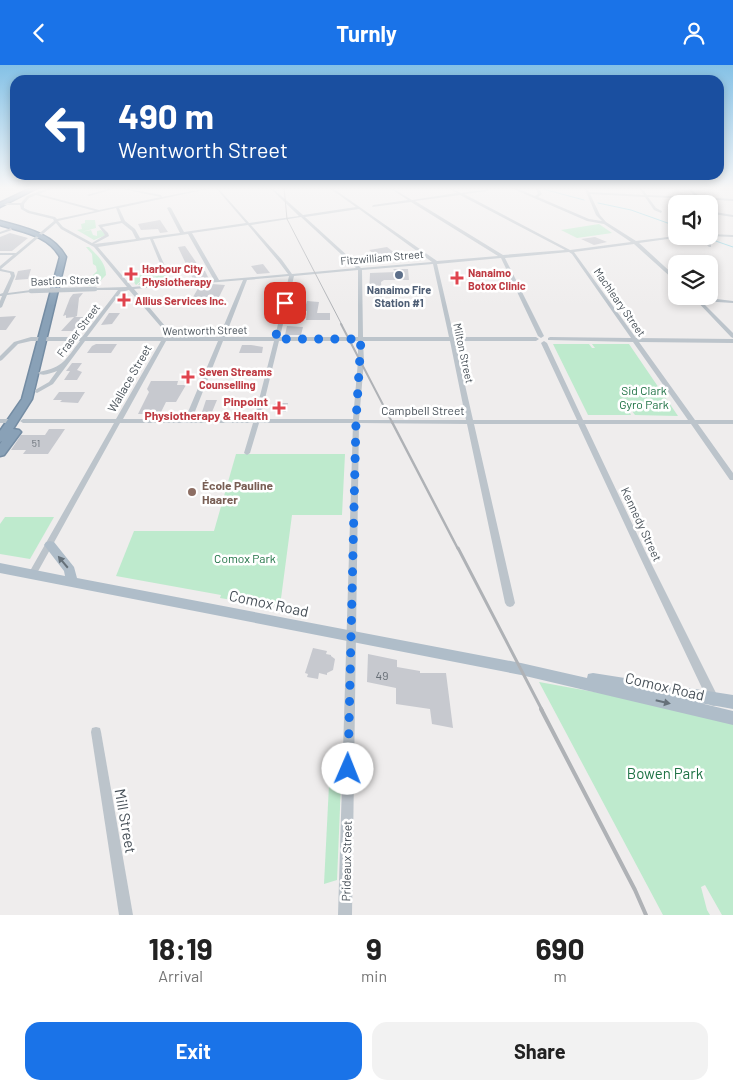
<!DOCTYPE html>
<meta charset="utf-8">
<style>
body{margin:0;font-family:Barlow,sans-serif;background:#f2f2f2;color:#222;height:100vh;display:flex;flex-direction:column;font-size:19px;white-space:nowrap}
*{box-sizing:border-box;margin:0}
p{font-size:16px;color:#767676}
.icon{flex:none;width:28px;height:28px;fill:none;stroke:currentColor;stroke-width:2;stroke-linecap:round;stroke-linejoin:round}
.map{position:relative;height:850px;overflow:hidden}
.sheet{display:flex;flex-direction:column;background:#fff;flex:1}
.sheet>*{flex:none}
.banner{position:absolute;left:10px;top:10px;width:714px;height:105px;border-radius:15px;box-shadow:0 2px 8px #0003;background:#1a4fa0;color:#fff;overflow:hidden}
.fabs{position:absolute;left:668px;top:130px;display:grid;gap:10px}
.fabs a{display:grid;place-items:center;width:50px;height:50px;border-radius:10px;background:#fff;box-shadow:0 2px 8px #0003;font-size:25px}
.pin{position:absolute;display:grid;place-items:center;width:42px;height:42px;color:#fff;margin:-21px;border-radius:10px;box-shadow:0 2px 8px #0006}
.me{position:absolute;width:55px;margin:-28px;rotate:1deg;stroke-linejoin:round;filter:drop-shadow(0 0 4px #0008)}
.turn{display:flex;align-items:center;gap:18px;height:105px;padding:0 25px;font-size:22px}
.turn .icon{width:65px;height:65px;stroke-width:2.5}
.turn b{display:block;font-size:35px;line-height:42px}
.eta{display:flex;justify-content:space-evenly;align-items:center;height:85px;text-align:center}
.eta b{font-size:30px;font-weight:700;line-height:35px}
.primary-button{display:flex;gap:10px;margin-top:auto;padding:10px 25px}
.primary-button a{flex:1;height:58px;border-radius:15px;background:#1a73e8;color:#fff;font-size:20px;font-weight:700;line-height:58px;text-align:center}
.primary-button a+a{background:#f2f2f2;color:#222}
header{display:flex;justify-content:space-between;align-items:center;height:65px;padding:0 25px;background:#1a73e8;color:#fff;font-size:22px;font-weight:700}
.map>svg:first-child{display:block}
.green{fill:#beeacd}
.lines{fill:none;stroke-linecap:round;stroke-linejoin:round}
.stream{stroke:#8fd4e3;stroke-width:1}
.building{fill:#c7c9cf}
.highway-casing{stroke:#748ca3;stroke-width:3}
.minor{fill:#bcc4cb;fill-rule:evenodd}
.major{fill:#afbdc9;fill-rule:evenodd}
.highway{fill:#89a1b7;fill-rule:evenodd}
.rail-far4{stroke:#afb2b6;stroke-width:1}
.rail-far3{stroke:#afb2b6;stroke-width:2}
.rail-far2{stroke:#afb2b6;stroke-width:2.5}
.rail-far1{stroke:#afb2b6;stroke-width:3}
.rail{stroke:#afb2b6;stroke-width:4}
.minor-bridge{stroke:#bcc4cb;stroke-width:4.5}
.oneway{fill:#66717a}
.route{stroke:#1a73e8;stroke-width:9;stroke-dasharray:0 16.2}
.health-dot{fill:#e0444e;stroke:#fff;stroke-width:2}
.service-dot{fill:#5c6f8a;stroke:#fff;stroke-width:2}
.education-dot{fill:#8d6e63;stroke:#fff;stroke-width:2}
.labels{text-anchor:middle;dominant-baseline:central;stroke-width:5;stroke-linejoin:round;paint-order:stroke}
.number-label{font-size:10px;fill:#676e76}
.far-street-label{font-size:11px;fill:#475058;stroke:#fff}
.far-health-label{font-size:11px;font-weight:bold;fill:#be3a42;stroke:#fff;text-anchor:start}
.far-service-label{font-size:11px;font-weight:bold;fill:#4e5e75;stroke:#fff}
.street-label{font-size:12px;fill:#475058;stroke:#fff}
.park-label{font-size:12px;fill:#1f7245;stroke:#fff}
.health-label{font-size:12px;font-weight:bold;fill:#be3a42;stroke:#fff;text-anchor:end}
.education-label{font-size:12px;font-weight:bold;fill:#785e54;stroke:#fff;text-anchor:start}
.near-number-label{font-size:12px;fill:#676e76}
.near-street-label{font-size:15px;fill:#475058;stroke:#fff}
.near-park-label{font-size:15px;fill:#1f7245;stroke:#fff}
</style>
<header><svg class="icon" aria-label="back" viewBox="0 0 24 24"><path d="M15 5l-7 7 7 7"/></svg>Turnly<svg class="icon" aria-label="person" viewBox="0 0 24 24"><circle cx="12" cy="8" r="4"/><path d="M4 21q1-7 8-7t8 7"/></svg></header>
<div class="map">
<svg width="733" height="850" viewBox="0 0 733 850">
<rect width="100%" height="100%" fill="#efeded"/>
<g class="green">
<polygon points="85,155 95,155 96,163 81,167 91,165 93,170 97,171 97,166 101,165 106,170 94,175 77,165 82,164 81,159 85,158"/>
<polygon points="599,159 612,168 577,173 561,165"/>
<path d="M86,182H89C97,190 106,198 106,210L95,221H87L90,213L97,206L96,201L93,199L92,189Z"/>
<polygon points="162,206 160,209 149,213 161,210 168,211 170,217 138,220 142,215 136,220 130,212"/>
<polygon points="553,279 589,279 592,283 595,283 592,279 629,279 678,351 635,350 632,346 629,346 631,350 588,350"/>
<polygon points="236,389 345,389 342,450 292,450 280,541 239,534 238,536 220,533 221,530 116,511 134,466 214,466"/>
<polygon points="5,452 54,452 30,494 0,489 0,459"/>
<polygon points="539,617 733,652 733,850 722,850 705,820 701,822 707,845 710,850 663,850"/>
<polygon points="341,719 337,815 324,819 329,720"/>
</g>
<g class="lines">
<g class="stream">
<polyline points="543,124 584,135"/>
<polyline points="598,138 631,145 676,161"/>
<polyline points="707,173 733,182"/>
</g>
</g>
<g class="building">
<polygon points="160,155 168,167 160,168 158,164 141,165 138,159"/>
<polygon points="10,168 28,173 12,186 0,186 0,172"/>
<polygon points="595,172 607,177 594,180 581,174"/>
<polygon points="185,181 202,206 205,206 209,214 203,214 204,212 193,214 178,182"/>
<polygon points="387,182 400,192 382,195 369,185"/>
<polygon points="263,199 270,208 257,209 251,201"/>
<polygon points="31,204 28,214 15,215 18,206"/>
<polygon points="393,204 408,204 409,215 384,215 381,217 382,234 376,234 376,228 369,228 370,208 396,207"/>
<polygon points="212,219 225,220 219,232 193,232 200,220"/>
<polygon points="83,228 79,233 77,251 75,252 90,252 79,266 61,266 74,252 66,253 66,250 63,251 70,233 73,229"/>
<polygon points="307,236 319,237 317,248 330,248 330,255 306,255 307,246 304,246"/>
<polygon points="109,248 120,248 112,259 101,260"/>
<polygon points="16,251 6,265 0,265 0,252"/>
<polygon points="287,261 303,262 301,270 285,270"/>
<polygon points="96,279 117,279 111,288 87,288 92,281"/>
<polygon points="242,280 251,280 263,282 262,288 239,288"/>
<polygon points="72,298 82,298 77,305 82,307 77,315 64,315 70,306 66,306"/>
<polygon points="151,316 178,316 177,320 186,320 176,337 166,337 160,349 138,349 149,327 147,324"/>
<polygon points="59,327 85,327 78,338 60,337 62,335 53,335"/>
<polygon points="206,335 217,335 212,347 202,347"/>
<polygon points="276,338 288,338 286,347 271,346 273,340"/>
<polygon points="49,364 65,364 48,389 23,389 26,385 11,385 21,370 45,370"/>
<polygon points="313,583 327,586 326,589 331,590 331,591 335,594 333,605 327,608 327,610 319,608 318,614 307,612 308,609 305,608"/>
<polygon points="368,589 397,595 397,602 420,606 420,608 446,608 453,663 432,659 430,644 396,639 396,623 367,617"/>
</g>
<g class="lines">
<defs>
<g id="highway">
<polygon points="33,122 39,122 0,142 0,138"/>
<path d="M0,156C25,163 53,168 66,192L32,334L13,364L19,365L21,367L4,390L0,391V379L2,376L0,377V366L22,334L60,192C48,170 22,167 0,160Z"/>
</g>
</defs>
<use href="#highway" class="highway-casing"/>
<g class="minor">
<path d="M51,122H55L39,129L99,145L161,132L117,123L89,131L87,130L115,122H118L161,130L162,132L213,122L212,123L119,143L125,156L135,164L140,173L180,168L167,143L169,142L171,143L184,167L246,158L215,122H217L249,158L299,151L269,122H271L303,150L356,142L328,122H331L437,196L498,191L411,137L372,142L373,140L408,135L388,122H390L412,135L457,128L446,122H449L461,128L489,124L488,126L464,129L570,185L631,177L604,159L587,156L511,123V122H514L535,131L538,129L535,122H538L542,129L538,132L589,154L602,156L596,150L584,122H586L589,127L644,130L638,122H641L647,130L696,132L686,122H689L700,132L733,134V136L702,134L706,139H702L698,134L648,132L656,143L662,146L661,148L654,145L645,132L590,129L600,150L606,157L636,176L676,171H689L639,178L676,212V215H674L634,179L574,187L636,273L733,274V278L639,277L695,355H733V359H698L733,408V415H730L691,359H585L647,490L718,632L719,636L718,640L714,641L710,640L639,490L578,359H474L515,538L513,541L510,542L507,541L505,538L467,359L359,358L352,850H338L353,358H259L250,388L247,390L244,388L253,358H120L36,510L33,511L30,510L29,508L30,506L114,358H23L20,356L23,354H116L161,276H85L53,319L37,328L35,327V325L49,317L57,306C51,308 43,312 38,308L39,307C64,302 65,295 80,276H31L18,279L2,295L0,296V291L14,277L31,272H82L118,225H93V223L127,222L94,182L61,164L56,158L1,204L14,207L15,211L8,228L31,225L33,226L31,227L7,230L2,242L0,243V236L2,231H0V229L3,228L11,211L10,208L0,206V201L13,190H0V188H16L54,156L53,154L28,148L21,144L20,140H1L0,138H21L27,131ZM36,130L95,146L57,154L55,152L30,146L24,143V139L29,133ZM460,130L565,185L503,190L415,136ZM116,143L121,156L98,160L105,170L92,178L63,162L58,156ZM359,144L432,197L361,203L305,152ZM301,152L356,203L292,209L282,195L251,160ZM122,158L132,166L136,174L94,179L109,171L108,168L102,162ZM248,160L279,197L288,209L219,215L192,168ZM188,169L214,215L132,222L98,182L150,174L164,208L166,209L168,208L153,174ZM569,187L572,189L631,273L550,272L548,273V275L633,277L688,355H583L547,278L544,276L541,278L577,355H473L455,276H536L539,274L536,272H454L437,199L501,193L538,271L541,273L544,271L505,193ZM433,199L449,272H363L362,205ZM358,205V272H280L294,211ZM289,211L275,272H225L247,215ZM243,215L219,272H168L169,271L165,261L134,224ZM129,225L161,262L163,271V272H87L121,227ZM166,276H218L185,354H123ZM223,276H274L254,354H192ZM279,276H358V296L353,354H260ZM363,276H450L466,355H359L364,296Z"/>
<polygon points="709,143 715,147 733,150 733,152 713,149 709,146"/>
<polygon points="11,163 12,165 0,169 0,167"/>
<polygon points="709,169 733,170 733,172 709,171"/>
<polygon points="698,171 702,171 711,180 711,182 709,182"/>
<polygon points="692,231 733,236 733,238 701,236 733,268 733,273 731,272"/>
<polygon points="0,354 14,354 17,356 14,358 0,358"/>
<polygon points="96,662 100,663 101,667 133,850 119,850 91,667 92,663"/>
</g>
<polygon class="major" points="50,476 54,477 74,502 77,513 521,598 587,613 588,609 593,608 733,630 733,644 700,638 733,646 733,660 521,610 0,508 0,498 65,511 64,506 44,480 46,477"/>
<use href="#highway" class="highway"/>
<polyline class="rail-far4" points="284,122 287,154 342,260"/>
<polyline class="rail-far3" points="341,259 393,359"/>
<polyline class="rail-far2" points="392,357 458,484"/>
<polyline class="rail-far1" points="458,483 542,645"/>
<polyline class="rail" points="541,644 635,825 646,850"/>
<polyline class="minor-bridge" points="31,226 95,224"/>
</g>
<defs><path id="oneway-solid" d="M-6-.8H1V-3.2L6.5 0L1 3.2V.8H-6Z" transform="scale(1.25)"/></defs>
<g class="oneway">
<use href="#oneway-solid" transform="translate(63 497) rotate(-130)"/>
<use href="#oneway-solid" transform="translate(663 637) rotate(13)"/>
</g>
<linearGradient id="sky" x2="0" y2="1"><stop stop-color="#84c1e6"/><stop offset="0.51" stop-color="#f8f7f7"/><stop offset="1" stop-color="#f8f7f7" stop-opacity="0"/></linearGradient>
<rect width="733" height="241" fill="url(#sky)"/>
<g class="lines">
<polyline class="route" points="285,238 275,274 361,274 356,356 348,704"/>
</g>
<g class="health-dot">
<path d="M128.5 201.5h5v5h5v5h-5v5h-5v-5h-5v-5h5z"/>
<path d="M454.5 205.5h5v5h5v5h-5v5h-5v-5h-5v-5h5z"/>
<path d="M121.5 227.5h5v5h5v5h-5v5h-5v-5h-5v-5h5z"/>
<path d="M185.5 304.5h5v5h5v5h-5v5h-5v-5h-5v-5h5z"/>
<path d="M276.5 335.5h5v5h5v5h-5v5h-5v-5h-5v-5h5z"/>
</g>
<circle class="service-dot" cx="399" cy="210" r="5"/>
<circle class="education-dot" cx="192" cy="427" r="5"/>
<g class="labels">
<g class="number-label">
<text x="36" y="378">51</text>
</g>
<g class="far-street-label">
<text transform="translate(382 192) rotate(-5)">Fitzwilliam Street</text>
<text transform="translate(65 215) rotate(-2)">Bastion Street</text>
<text transform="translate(620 237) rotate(55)">Machleary Street</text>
<text transform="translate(78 265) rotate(-53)">Fraser Street</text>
<text transform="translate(205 265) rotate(-1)">Wentworth Street</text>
<text transform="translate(464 288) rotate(78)">Milton Street</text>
</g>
<g class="far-health-label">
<text x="142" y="203">Harbour City<tspan x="142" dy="13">Physiotherapy</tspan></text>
<text x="468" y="207">Nanaimo<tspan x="468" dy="13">Botox Clinic</tspan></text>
<text x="135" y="235">Allius Services Inc.</text>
<text x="199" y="306">Seven Streams<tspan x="199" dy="13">Counselling</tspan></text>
</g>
<g class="far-service-label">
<text x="399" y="224">Nanaimo Fire<tspan x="399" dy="13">Station #1</tspan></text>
</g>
<g class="street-label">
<text transform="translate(129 313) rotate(-60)">Wallace Street</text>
<text x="423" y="345">Campbell Street</text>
<text transform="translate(642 459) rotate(65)">Kennedy Street</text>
<text transform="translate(346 796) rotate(-89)">Prideaux Street</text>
</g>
<g class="park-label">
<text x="644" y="325">Sid Clark<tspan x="644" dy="14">Gyro Park</tspan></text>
<text x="245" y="493">Comox Park</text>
</g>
<g class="health-label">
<text x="268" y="336">Pinpoint<tspan x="268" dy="14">Physiotherapy &amp; Health</tspan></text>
</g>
<g class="education-label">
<text x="202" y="420">École Pauline<tspan x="202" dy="14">Haarer</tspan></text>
</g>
<g class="near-number-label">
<text x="382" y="610">49</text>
</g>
<g class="near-street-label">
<text transform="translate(269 538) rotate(12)">Comox Road</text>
<text transform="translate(665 621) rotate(13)">Comox Road</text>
<text transform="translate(126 756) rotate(80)">Mill Street</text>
</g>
<g class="near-park-label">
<text x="665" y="708">Bowen Park</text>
</g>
</g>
</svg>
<div class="fabs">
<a><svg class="icon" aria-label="sound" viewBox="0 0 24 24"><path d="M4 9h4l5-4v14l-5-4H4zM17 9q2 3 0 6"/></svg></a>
<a><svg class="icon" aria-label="layers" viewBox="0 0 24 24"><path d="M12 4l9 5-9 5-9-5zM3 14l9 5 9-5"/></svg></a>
</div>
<div class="pin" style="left:285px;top:238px;background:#d93025"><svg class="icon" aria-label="arrive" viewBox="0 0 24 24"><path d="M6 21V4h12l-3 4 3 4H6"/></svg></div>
<svg class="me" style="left:348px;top:704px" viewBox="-20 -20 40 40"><circle r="19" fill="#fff"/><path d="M0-13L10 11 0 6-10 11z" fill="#1a73e8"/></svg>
<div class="banner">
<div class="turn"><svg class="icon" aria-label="left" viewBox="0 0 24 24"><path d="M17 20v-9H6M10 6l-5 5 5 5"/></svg><div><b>490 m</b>Wentworth Street</div></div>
</div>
</div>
<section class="sheet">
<div class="eta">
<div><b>18:19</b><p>Arrival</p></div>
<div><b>9</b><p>min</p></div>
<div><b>690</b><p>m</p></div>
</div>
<div class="primary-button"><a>Exit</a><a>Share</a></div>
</section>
